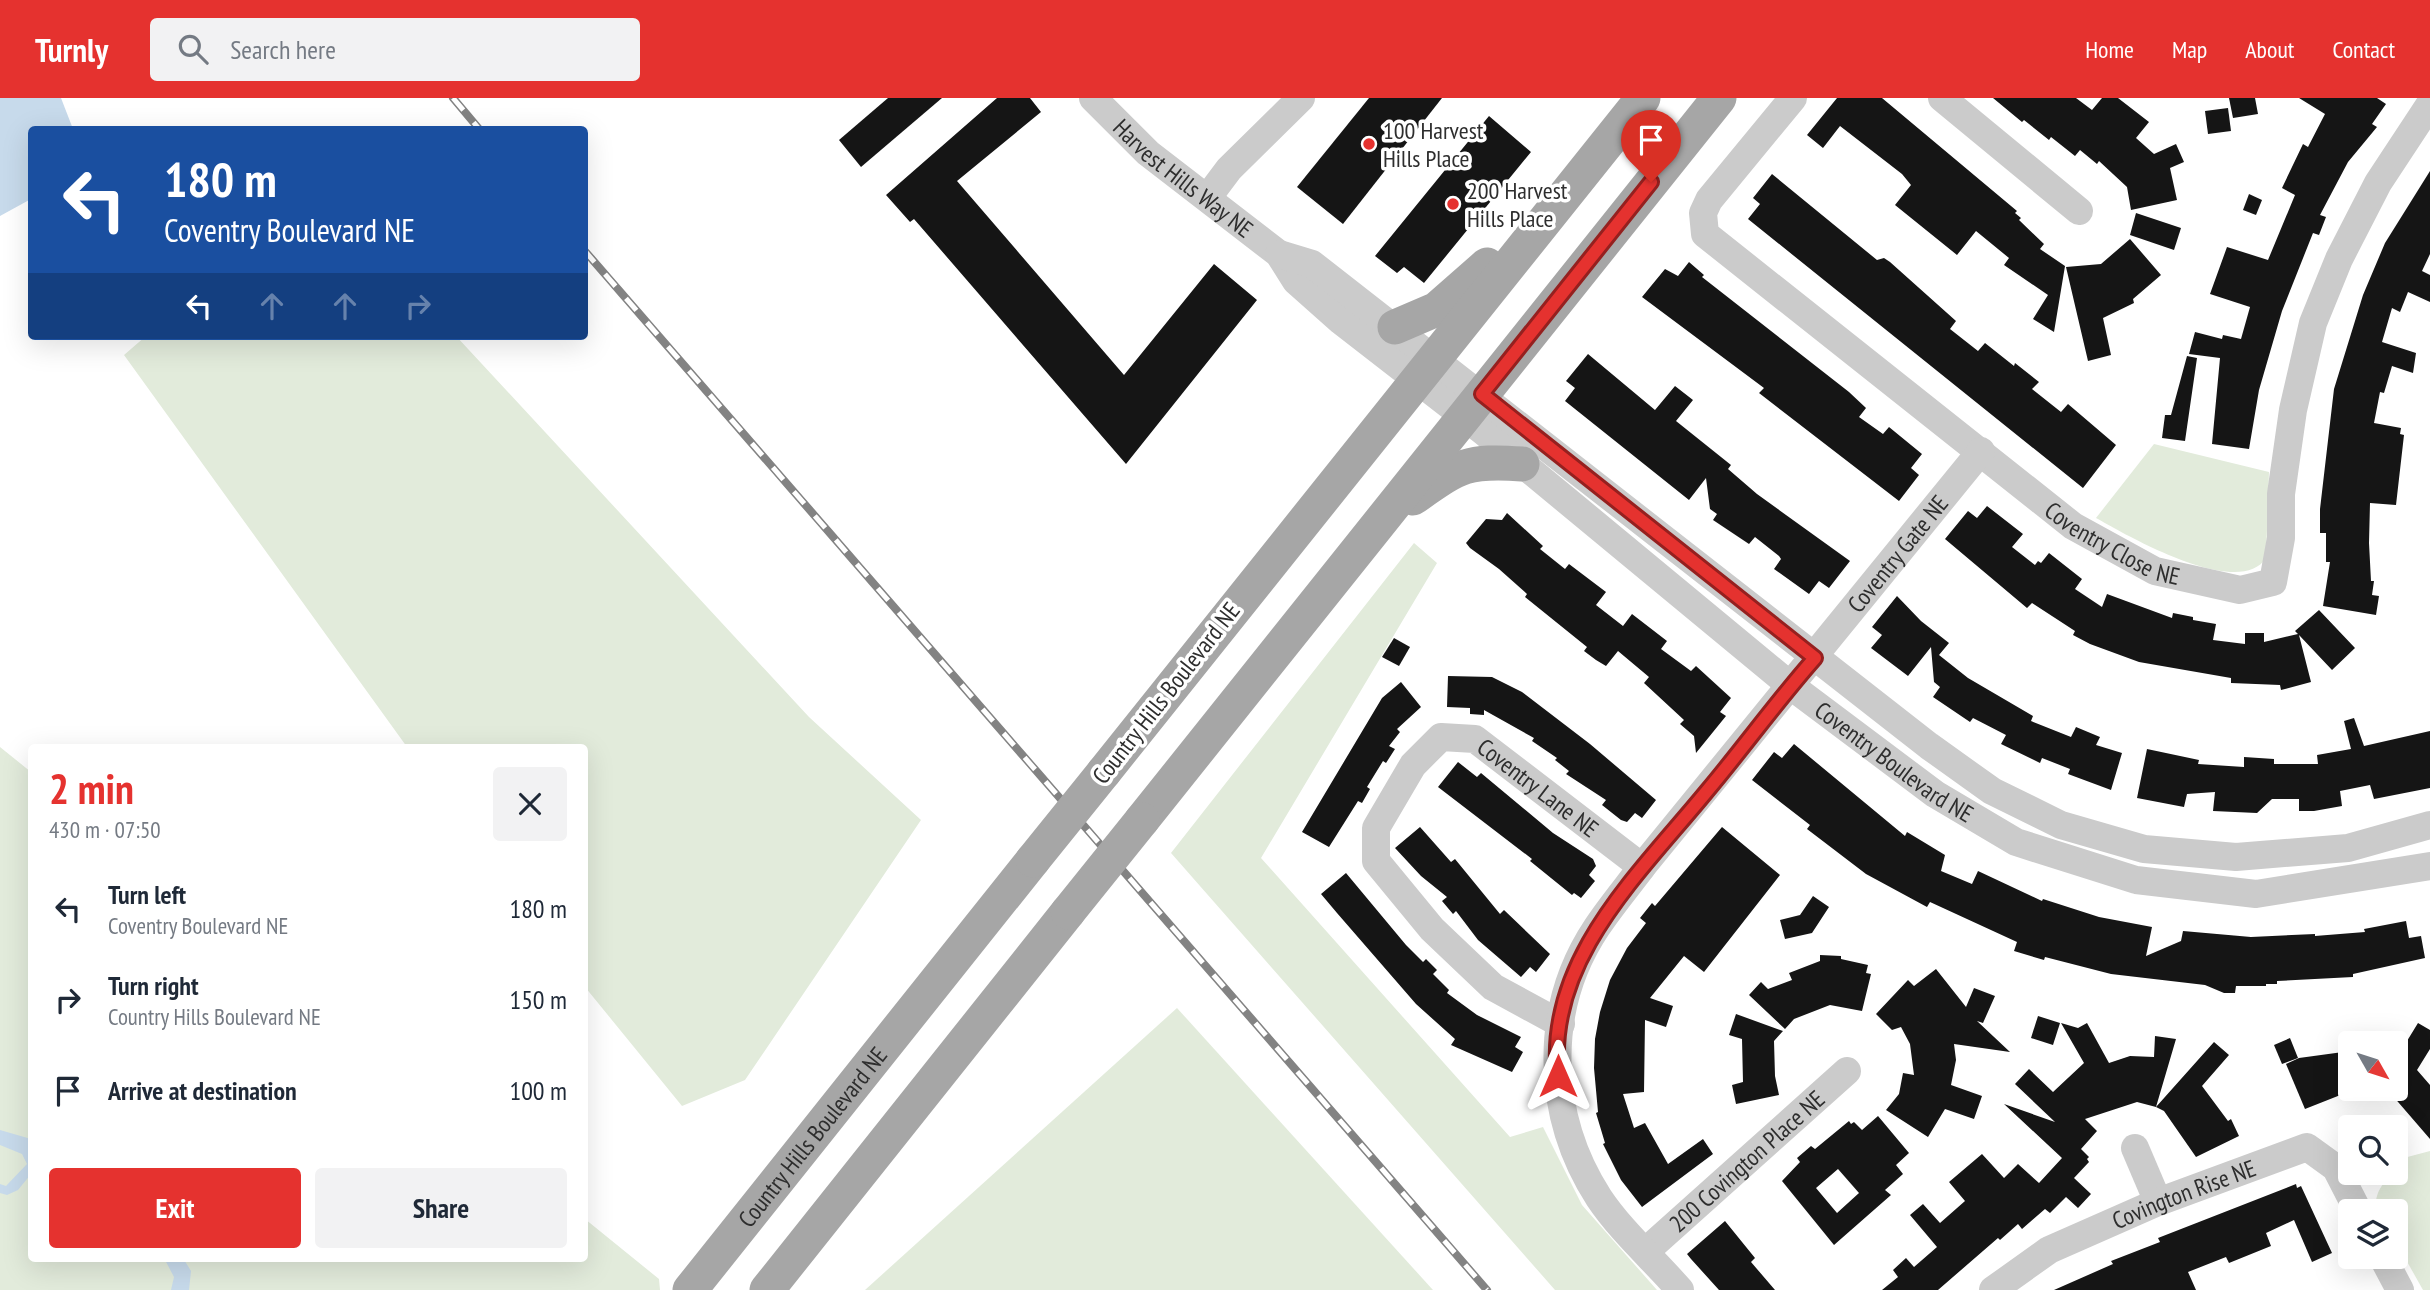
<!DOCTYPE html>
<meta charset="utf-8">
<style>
body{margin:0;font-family:"PT Sans Narrow",sans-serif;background:#f2f2f3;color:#1f2937;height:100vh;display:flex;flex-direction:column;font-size:26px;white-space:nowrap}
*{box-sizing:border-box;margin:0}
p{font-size:23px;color:#747a83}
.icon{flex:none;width:38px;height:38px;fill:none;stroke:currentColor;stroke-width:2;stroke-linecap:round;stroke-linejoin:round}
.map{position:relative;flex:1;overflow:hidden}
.details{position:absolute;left:28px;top:646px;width:560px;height:518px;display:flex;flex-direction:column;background:#fff;border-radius:7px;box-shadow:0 7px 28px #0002}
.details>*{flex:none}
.guide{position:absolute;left:28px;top:28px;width:560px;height:214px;border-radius:7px;box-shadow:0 7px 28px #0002;background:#1a4fa0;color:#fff;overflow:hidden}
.needle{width:46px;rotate:129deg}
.fabs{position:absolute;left:2338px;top:933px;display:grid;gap:14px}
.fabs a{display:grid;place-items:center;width:70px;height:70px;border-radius:7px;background:#fff;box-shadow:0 7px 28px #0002;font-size:35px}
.pin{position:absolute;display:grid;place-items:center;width:60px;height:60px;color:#fff;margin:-72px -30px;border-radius:50% 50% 50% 0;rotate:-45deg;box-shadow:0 0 7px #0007}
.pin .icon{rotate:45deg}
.me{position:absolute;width:77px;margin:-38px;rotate:0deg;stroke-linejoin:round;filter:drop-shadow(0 0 5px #0008)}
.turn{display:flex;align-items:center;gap:24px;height:147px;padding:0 21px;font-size:32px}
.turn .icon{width:91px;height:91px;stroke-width:2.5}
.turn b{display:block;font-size:49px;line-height:60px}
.lanes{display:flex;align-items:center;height:66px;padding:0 21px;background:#0003;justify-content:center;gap:35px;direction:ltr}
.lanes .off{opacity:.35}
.round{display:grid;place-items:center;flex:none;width:74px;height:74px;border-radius:7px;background:#f2f2f3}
.head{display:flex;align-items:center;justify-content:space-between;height:119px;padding:0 21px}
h1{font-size:42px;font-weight:600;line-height:52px;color:#e5322f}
.button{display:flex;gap:14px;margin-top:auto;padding:14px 21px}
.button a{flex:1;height:80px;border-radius:7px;background:#e5322f;color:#fff;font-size:28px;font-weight:600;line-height:80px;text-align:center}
.button a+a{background:#f2f2f3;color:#1f2937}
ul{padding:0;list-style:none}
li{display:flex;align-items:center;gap:21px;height:91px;padding:0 21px}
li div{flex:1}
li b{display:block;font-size:26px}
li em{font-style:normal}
header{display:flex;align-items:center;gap:42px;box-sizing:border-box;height:98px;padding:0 35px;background:#e5322f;color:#fff}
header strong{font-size:33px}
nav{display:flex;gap:38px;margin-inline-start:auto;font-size:24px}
.search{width:490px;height:63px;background:#f2f2f3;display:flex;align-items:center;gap:18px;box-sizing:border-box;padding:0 24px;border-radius:7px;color:#747a83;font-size:26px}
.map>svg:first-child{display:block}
.green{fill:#e2ebdb}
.water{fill:#c7daeb}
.building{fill:#151515;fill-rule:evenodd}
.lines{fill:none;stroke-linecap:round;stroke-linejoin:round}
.minor{stroke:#cbcbcb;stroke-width:28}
.major{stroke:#a6a6a6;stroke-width:35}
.rail-casing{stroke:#838383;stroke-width:8}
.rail{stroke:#fff;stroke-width:5;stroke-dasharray:16;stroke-linecap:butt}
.major-bridge{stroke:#a6a6a6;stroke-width:35}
.route-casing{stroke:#95201f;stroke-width:18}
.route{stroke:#e5322f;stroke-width:12}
.poi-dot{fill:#e5322f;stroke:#fff;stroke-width:2.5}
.labels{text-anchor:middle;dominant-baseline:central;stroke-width:7;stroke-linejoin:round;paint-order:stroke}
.poi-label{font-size:24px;fill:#2e2e2e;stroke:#fff;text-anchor:start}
.street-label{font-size:24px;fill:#2e2e2e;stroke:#fff}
</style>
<header>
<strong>Turnly</strong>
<div class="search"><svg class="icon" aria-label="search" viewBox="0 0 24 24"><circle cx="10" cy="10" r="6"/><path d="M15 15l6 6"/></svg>Search here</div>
<nav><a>Home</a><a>Map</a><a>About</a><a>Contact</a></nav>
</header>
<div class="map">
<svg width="2430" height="1192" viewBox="0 0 2430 1192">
<rect width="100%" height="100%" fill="#fff"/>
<g class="green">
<polygon points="146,238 456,238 809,619 921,722 745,982 682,1008 585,889 584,649 407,649 124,257"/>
<path d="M2154,346L2269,374L2266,460C2239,502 2128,438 2096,420Z"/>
<polygon points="1414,445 1437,465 1261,760 1510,1039 1543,1029 1582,1107 1657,1192 1555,1192 1171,755"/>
<polygon points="0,649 31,674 32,1160 584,1160 585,1121 659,1181 660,1192 0,1192"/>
<polygon points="1177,910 1433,1192 865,1192"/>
<path d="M2430,1053V1192H2423L2396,1144V1113H2376C2373,1088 2392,1080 2400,1061Z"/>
</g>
<g class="water">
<polygon points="0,0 61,0 73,31 32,32 31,101 0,118"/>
<polygon points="0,1032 31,1041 31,1076 18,1092 7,1097 0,1095 0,1086 6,1088 27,1066 22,1056 0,1047"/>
<polygon points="164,1160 183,1160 191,1173 189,1192 171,1192 174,1179"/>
</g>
<g class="building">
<polygon points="888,0 942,0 861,69 839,42"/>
<polygon points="997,0 1030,0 1041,14 957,83 1124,277 1214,166 1257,202 1126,366 914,121 910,124 886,97"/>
<polygon points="1369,0 1442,0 1343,126 1297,89"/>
<polygon points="1837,0 1882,0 2017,113 2015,115 2021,120 2019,122 2044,146 2040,151 2065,168 2054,234 2033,221 2048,197 2004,167 2009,160 1976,133 1957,157 1895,107 1911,87 1902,76 1840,28 1823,50 1807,37"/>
<polygon points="1993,0 2076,0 2092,12 2102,0 2118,0 2149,24 2136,40 2154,56 2176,46 2184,64 2170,70 2177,102 2131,112 2127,89 2099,63 2097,66 2080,52 2075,58 2051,39 2049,42 2024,22 2022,24"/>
<polygon points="2229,0 2255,0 2258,16 2233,20"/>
<polygon points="2299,0 2377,0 2386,6 2372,26 2377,29 2348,64 2320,117 2326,119 2319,137 2313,135 2282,213 2259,292 2249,351 2212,346 2220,260 2189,256 2195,234 2222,241 2223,237 2241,241 2250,209 2210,196 2227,149 2268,162 2295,97 2282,90 2303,46 2308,49 2325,16"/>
<polygon points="2228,10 2231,33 2208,36 2205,13"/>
<polygon points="1489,18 1531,54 1424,185 1404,169 1397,175 1375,158"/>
<polygon points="2430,73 2430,156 2422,173 2430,177 2430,204 2408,194 2400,214 2392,210 2382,244 2416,255 2413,275 2392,268 2384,295 2380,294 2374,325 2401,330 2400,336 2404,337 2396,407 2370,405 2369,445 2371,483 2374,483 2372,497 2379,498 2376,517 2323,508 2330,464 2326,464 2326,435 2320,435 2320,411 2334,291 2363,197 2385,145"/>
<polygon points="1772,76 1877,162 1884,160 1890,164 1956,223 1950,231 1978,253 1985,245 2014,268 2015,265 2039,284 2032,291 2061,314 2068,306 2116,347 2083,390 1748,121 1760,106 1753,100"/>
<polygon points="2249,96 2262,102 2256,117 2243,112"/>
<polygon points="2136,115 2181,130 2174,152 2130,137"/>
<polygon points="2130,141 2161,177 2133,201 2134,205 2103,220 2111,257 2088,263 2066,169 2101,166"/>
<polygon points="1689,164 1704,177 1702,179 1849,294 1866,310 1859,319 1883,336 1889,329 1922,356 1911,370 1919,377 1899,403 1759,295 1764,290 1642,199 1665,171 1678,178"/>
<polygon points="1588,256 1655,312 1675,288 1693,302 1676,323 1731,367 1728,371 1757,396 1850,463 1829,490 1819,483 1809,496 1774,471 1781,461 1779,458 1755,439 1749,446 1713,422 1717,416 1710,411 1706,380 1689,402 1565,303 1575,290 1566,283"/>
<polygon points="2187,258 2197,260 2185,343 2162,340 2165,317 2171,317"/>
<polygon points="1987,408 2023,436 2012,449 2035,467 2038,463 2041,465 2049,455 2082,481 2075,491 2102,509 2107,496 2172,520 2173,515 2193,519 2193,522 2216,526 2213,542 2245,546 2245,535 2264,535 2264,544 2298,536 2295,533 2319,512 2355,550 2332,572 2299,537 2311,584 2281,592 2280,587 2231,585 2231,580 2139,564 2090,546 2073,537 2075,533 2032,505 2027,510 1945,441 1968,413 1977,420"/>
<polygon points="1507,415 1543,448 1540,451 1565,471 1569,466 1606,494 1596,507 1623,528 1632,516 1667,543 1661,551 1691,573 1696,568 1731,600 1720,614 1726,618 1696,655 1694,638 1680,626 1684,622 1644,585 1649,579 1618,553 1606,568 1596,562 1584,553 1587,549 1525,499 1527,496 1499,471 1470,450 1466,445 1486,421 1502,422"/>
<polygon points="1897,498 1921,523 1949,545 1939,557 1968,580 2033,618 2031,623 2071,639 2076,629 2100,639 2096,647 2122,655 2111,692 2068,676 2070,671 2042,660 2040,665 2001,646 2006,637 1973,620 1970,624 1933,599 1940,589 1934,584 1931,549 1908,578 1871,550 1882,537 1872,529"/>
<polygon points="1394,540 1410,549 1399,568 1382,559"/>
<polygon points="1448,578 1492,579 1522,594 1590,646 1656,702 1642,720 1635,715 1627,724 1621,722 1602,707 1606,702 1566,676 1569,673 1555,662 1557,660 1532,643 1534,640 1484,612 1484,617 1470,616 1470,610 1447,609"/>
<polygon points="1401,584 1421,609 1397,631 1400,634 1389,648 1395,651 1386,665 1383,663 1367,689 1370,691 1362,705 1358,703 1329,749 1302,734 1382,600"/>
<polygon points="2354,620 2364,648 2430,633 2430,690 2374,701 2370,687 2340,693 2342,708 2314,713 2299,713 2299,701 2272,701 2257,715 2213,713 2215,694 2187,696 2184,709 2137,700 2147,651 2199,662 2198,666 2244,669 2244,659 2274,661 2274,666 2318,666 2317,657 2351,651 2344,623"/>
<polygon points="1794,646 1905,738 1907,734 1945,757 1941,773 1972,786 1978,773 2042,803 2043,801 2099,819 2152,829 2146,858 2181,843 2183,833 2251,839 2315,836 2315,838 2365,834 2364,831 2406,823 2409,840 2421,838 2425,860 2353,876 2353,879 2277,883 2277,886 2266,886 2266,888 2236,888 2235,895 2224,895 2205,887 2111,876 2045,859 2044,862 2014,853 2017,844 1930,804 1927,809 1866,776 1807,731 1810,727 1752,682 1774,654 1782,660"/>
<polygon points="1458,664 1477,679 1481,675 1553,735 1593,761 1596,768 1589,777 1595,783 1581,800 1574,795 1572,797 1530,763 1532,761 1438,689"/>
<polygon points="1420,729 1451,764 1455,761 1500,816 1504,812 1550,856 1536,874 1530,869 1521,879 1478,842 1456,813 1453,816 1442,803 1447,799 1421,778 1395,750"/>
<polygon points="1722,729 1780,777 1704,874 1684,858 1650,900 1673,908 1666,929 1645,922 1644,994 1623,996 1634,1030 1645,1025 1668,1066 1703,1041 1713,1056 1642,1109 1621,1082 1603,1046 1605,1045 1596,1015 1598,1014 1594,970 1595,941 1600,914 1610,882 1627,850 1646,825 1640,820 1652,805 1655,808"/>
<polygon points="1346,775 1406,847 1423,864 1426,861 1437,872 1433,876 1449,892 1447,895 1477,917 1521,939 1515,949 1523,954 1512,974 1451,947 1455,941 1416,906 1337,815 1321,796"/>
<polygon points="1813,798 1829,809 1812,835 1785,841 1780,822 1800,817"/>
<polygon points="1820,857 1841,858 1841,861 1868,867 1866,875 1871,876 1862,913 1830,907 1794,921 1785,931 1749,897 1761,884 1768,891 1792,882 1789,875 1820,863"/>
<polygon points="1936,871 1966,909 1974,890 1995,898 1983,925 1977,923 2010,954 1954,946 1956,962 1951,987 1982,998 1974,1021 1945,1011 1928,1039 1886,1012 1899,996 1903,975 1914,977 1910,946 1901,929 1892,932 1876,916 1908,882 1914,888"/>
<polygon points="1736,916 1783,933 1774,943 1775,978 1779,997 1736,1006 1732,987 1743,984 1742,941 1729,937"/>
<polygon points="2038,918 2060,925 2053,947 2031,940"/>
<polygon points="2061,925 2078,930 2087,925 2109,965 2130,958 2154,959 2155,938 2176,941 2156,1009 2137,1004 2085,1021 2097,1033 2081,1051 2089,1059 2087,1061 2089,1064 2074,1080 2091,1096 2078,1110 2066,1099 2050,1115 2045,1111 2022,1131 2018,1126 2000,1142 1998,1140 1938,1192 1882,1192 1898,1179 1893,1172 1906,1160 1914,1169 1937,1149 1910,1117 1923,1106 1940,1125 1965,1103 1949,1084 1982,1056 2004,1080 2018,1066 2039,1085 2062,1060 2004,1006 2055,1024 2015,986 2029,971 2053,994 2084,965"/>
<polygon points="2418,925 2430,932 2430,951 2417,972 2430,987 2430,1041 2386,990 2396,990 2396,961"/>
<polygon points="2290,940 2298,960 2282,966 2274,947"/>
<polygon points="2214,944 2229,957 2202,988 2228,1023 2231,1021 2239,1038 2196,1059 2164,1013 2156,1009"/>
<polygon points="2343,954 2348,994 2305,1011 2286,966 2299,960"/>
<path d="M1878,1018L1909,1055L1896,1067L1903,1076L1885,1092L1891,1097L1834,1147L1782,1083L1800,1064L1797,1060L1811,1048L1815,1051L1849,1023L1851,1026L1854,1024L1862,1032ZM1838,1071L1859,1095L1837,1115L1816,1090Z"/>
<polygon points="2296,1086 2297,1090 2301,1088 2332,1155 2312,1164 2294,1122 2266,1135 2271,1148 2229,1165 2226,1159 2188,1174 2196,1192 2054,1192 2113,1166 2111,1163 2160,1144 2158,1140"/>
<polygon points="1725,1123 1755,1160 1751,1164 1775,1192 1719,1192 1691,1161 1687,1156"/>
</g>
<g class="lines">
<g class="minor">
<path id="s1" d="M1093,0L1148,55L1279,156L1296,183L1341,223L1484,334L1791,588L1935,696L2016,744L2136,782L2256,796L2430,768"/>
<path id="s2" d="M1793,0L1709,102L1703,115L1705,136L2073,428L2155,473L2240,492L2273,484L2281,440V396L2293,312L2313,225L2339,161L2378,85L2430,6"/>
<polyline points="1942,0 2079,113"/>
<polyline points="1208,99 1229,71 1301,0"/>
<polyline points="1279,156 1312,166 1929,648 1992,693 2061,727 2144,751 2236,759 2348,750 2430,727"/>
<path id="s3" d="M1561,926L1493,889L1432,831L1376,763V730L1413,667L1441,639L1475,641L1642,769"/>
<polyline points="2135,1050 2158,1104"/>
<path id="s4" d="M1646,1153L1847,973"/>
<polyline points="2382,1158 2400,1192"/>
<path id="s5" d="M1680,1192C1654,1162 1621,1133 1599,1100C1546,1018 1542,911 1597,829C1611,808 1627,789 1642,769L1981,353"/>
<path id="s6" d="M1993,1192L2049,1152L2158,1104L2307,1049L2336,1070L2358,1113"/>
</g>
<g class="major">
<polyline points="1395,229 1437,211 1487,167"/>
<path d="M1413,400C1459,368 1465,362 1522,366"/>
<polyline points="1104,674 1643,0"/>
<polyline points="1142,722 1719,0"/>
<path id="s7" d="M690,1192L1033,762"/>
<polyline points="767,1192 1068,814"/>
</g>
<defs>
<g id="rail">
<polyline points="453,0 480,32"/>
<polyline points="584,152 1487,1192"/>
</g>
</defs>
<use href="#rail" class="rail-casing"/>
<use href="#rail" class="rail"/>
<g class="major-bridge">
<polyline points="1033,762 1104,674"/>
<polyline points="1068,814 1142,722"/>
</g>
</g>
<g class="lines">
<defs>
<path id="route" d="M1558,978C1545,862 1640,775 1707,693C1744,649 1777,603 1815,560L1482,296L1651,84"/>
</defs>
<use href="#route" class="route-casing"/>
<use href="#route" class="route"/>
</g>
<g class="poi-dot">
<circle cx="1369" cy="46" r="7"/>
<circle cx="1453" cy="106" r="7"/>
</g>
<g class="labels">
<g class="poi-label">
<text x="1383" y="32">100 Harvest<tspan x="1383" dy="28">Hills Place</tspan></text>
<text x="1467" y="92">200 Harvest<tspan x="1467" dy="28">Hills Place</tspan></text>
</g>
<g class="street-label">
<text stroke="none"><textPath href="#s1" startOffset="121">Harvest Hills Way NE</textPath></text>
<text stroke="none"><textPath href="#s2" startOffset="681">Coventry Close NE</textPath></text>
<text stroke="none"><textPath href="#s5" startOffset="889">Coventry Gate NE</textPath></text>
<text transform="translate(1166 595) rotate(-52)">Country Hills Boulevard NE</text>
<text stroke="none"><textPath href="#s1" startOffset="1043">Coventry Boulevard NE</textPath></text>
<text stroke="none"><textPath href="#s3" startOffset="509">Coventry Lane NE</textPath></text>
<text stroke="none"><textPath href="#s7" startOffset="196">Country Hills Boulevard NE</textPath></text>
<text stroke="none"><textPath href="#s4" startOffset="135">200 Covington Place NE</textPath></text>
<text stroke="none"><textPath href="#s6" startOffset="215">Covington Rise NE</textPath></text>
</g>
</g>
</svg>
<div class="fabs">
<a><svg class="needle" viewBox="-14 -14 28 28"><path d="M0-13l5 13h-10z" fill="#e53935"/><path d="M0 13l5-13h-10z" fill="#747a83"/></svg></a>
<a><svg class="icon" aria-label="search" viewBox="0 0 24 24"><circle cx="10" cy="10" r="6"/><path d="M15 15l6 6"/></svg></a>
<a><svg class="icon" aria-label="layers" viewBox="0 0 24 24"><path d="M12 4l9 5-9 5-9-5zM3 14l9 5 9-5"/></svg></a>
</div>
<div class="pin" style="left:1651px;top:84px;background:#d93025"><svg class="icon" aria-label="arrive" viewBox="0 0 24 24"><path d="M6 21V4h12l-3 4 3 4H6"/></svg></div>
<svg class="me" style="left:1558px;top:978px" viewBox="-20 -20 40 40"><path d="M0-17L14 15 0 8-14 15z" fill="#e5322f" stroke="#fff" stroke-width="4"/></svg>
<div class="guide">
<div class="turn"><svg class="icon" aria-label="left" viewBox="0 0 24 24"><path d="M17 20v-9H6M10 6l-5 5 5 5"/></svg><div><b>180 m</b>Coventry Boulevard NE</div></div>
<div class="lanes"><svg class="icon" aria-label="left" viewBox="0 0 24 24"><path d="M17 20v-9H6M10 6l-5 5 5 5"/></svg><svg class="icon off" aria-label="ahead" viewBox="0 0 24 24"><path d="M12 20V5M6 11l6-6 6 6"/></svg><svg class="icon off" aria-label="ahead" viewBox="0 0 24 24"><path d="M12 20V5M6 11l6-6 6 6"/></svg><svg class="icon off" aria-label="right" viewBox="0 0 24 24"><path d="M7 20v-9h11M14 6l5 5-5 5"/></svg></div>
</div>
<section class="details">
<div class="head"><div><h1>2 min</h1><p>430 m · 07:50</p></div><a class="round"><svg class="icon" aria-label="close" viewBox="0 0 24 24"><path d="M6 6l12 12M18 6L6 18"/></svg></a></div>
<ul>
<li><svg class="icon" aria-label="left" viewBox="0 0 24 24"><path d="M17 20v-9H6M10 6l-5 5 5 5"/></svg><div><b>Turn left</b><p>Coventry Boulevard NE</p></div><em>180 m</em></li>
<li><svg class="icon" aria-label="right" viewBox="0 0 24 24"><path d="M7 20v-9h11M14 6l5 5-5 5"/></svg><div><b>Turn right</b><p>Country Hills Boulevard NE</p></div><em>150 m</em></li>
<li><svg class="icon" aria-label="arrive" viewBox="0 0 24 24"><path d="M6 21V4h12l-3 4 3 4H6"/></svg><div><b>Arrive at destination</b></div><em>100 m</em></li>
</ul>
<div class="button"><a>Exit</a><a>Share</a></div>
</section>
</div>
